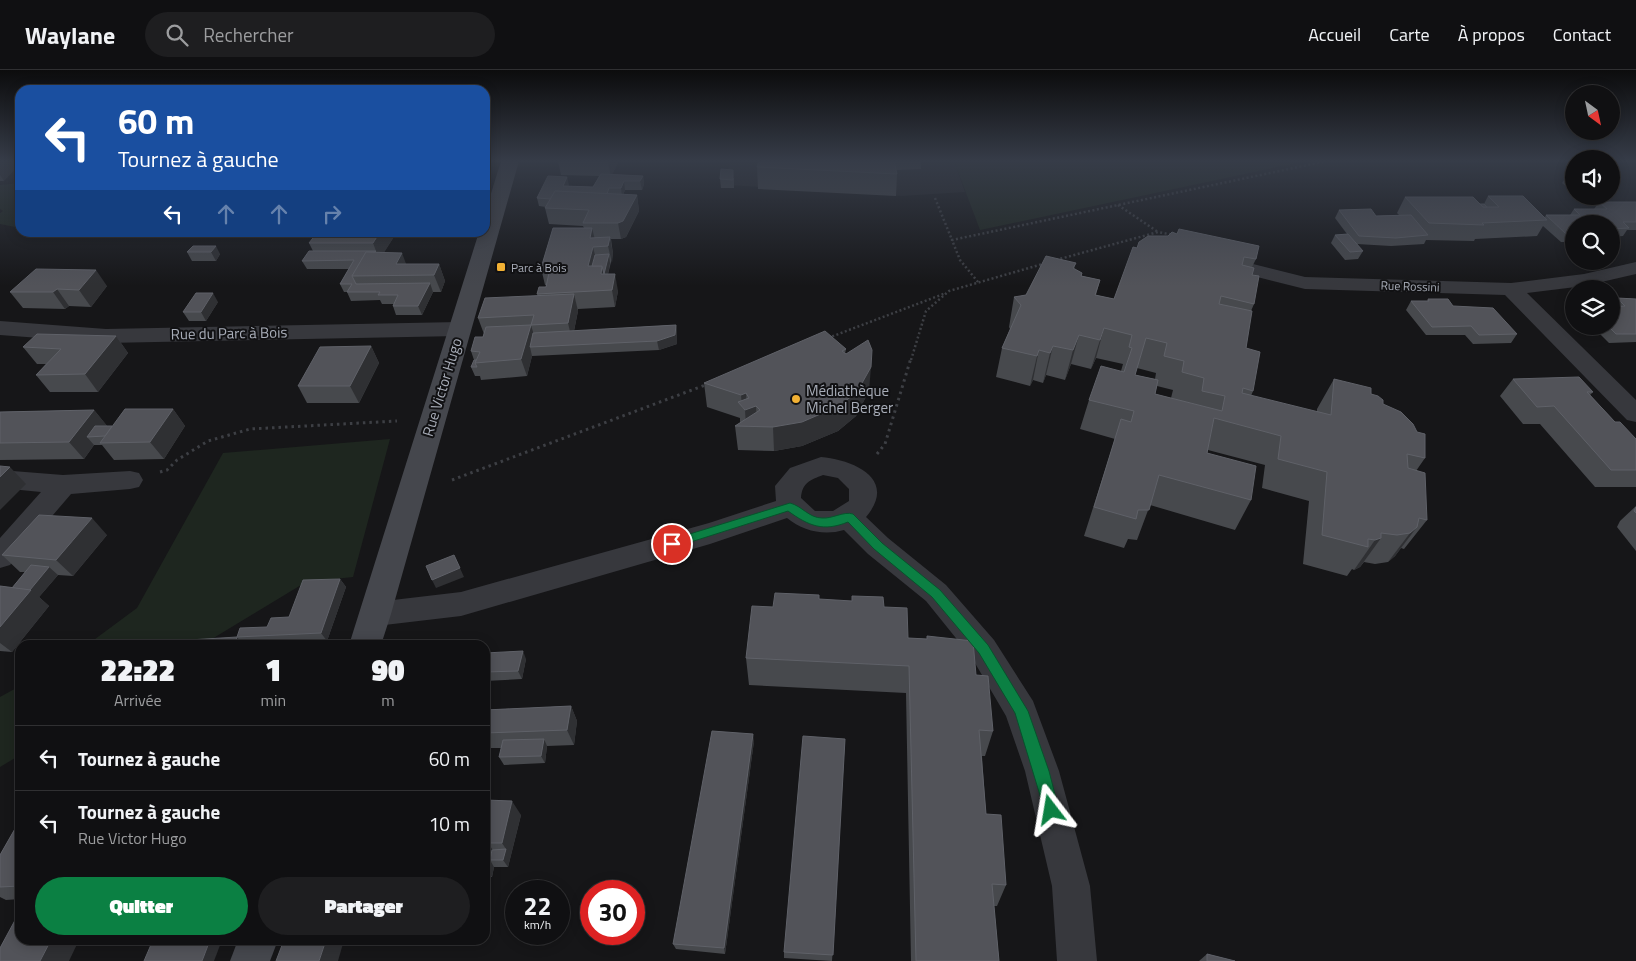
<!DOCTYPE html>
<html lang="fr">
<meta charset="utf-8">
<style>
body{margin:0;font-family:"Titillium Web",sans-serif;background:#1e1e20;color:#f1f3f6;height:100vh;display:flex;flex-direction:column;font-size:19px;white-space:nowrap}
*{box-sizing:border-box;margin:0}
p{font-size:16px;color:#9c9d9f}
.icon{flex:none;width:28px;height:28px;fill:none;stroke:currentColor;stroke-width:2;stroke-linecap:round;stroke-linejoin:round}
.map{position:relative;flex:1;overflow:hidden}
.sheet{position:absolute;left:15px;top:570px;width:475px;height:305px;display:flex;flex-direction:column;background:#101012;border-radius:15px;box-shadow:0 2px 12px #0003,0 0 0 1px #303032}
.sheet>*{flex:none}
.top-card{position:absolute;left:15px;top:15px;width:475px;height:152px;border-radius:15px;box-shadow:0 2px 12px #0003,0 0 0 1px #303032;background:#1a4fa0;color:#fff;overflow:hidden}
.needle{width:32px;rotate:147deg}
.controls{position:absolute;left:1565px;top:15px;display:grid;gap:10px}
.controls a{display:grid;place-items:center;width:55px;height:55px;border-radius:50%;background:#101012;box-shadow:0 2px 12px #0003,0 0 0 1px #303032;font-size:25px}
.speed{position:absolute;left:505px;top:810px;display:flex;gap:10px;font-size:25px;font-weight:700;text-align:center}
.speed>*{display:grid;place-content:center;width:65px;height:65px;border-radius:50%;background:#101012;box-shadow:0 2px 12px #0003,0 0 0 1px #303032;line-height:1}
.speed small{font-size:12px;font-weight:400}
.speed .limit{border:8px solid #d22;background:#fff;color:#111}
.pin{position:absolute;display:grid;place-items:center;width:42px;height:42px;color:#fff;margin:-21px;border:2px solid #fff;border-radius:50%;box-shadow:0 1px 5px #0007}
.me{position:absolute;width:55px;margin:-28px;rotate:346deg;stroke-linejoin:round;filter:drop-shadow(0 0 4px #0008)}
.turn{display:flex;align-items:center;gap:18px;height:105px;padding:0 20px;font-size:22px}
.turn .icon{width:65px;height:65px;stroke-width:2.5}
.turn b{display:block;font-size:35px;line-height:42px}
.lanes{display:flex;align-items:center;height:48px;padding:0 20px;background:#0003;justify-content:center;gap:25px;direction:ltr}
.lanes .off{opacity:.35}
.eta{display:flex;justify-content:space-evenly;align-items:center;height:85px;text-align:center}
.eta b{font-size:30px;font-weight:800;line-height:35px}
.button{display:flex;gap:10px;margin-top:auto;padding:10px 20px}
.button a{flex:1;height:58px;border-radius:30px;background:#0b8043;color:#fff;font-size:20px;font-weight:800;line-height:58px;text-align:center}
.button a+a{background:#1e1e20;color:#f1f3f6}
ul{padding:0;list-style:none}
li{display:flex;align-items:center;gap:15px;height:65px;padding:0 20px;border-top:1px solid #303032}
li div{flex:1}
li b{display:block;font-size:19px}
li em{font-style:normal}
header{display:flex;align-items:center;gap:30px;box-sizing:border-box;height:70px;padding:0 25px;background:#101012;border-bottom:1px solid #303032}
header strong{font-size:24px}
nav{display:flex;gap:28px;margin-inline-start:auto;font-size:18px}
.search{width:350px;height:45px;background:#1e1e20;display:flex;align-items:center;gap:12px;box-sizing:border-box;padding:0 18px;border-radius:28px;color:#9c9d9f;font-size:19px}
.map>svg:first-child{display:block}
.built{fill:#222225}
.green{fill:#1e261f}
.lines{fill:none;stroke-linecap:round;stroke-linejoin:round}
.path-far1{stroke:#3d3f44;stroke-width:2.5;stroke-dasharray:2 2.5;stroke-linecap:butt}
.path{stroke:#3d3f44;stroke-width:3;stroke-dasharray:2.5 4;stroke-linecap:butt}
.street{fill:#37383d;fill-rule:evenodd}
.secondary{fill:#45474d;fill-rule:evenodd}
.wall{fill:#47494d;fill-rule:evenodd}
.shaded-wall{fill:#2f3033}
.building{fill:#525359;stroke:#5f6168;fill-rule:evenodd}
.route{fill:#0b8043;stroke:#07532c}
.poi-dot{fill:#f2b134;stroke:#111113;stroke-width:2}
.labels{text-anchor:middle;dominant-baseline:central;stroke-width:4;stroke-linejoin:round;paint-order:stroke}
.far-poi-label{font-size:12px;fill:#a8adb8;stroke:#111113;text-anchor:start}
.far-street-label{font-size:12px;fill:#a8adb8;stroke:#111113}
.street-label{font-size:15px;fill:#a8adb8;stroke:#111113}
.poi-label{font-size:15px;fill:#a8adb8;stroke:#111113;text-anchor:start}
</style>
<header>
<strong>Waylane</strong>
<div class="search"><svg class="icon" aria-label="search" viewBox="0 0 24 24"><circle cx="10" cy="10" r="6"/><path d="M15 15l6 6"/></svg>Rechercher</div>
<nav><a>Accueil</a><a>Carte</a><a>À propos</a><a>Contact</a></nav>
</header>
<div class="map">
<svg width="1636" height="891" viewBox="0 0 1636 891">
<rect width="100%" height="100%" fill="#161618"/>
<polygon class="built" points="729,91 954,91 965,122 902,126 727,115"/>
<g class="green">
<polygon points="954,91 1306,91 980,160"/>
<polygon points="20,113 20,158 0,154 0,143 3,141 0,139 0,115"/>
<polygon points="390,369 353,507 306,512 202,575 87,575 137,538 223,383"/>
<polygon points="20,616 20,685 0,697 0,627"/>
</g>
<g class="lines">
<g class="path-far1">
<polyline points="935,128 952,170"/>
<polyline points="1118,135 1158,162"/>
<polyline points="1056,190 1158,162 1174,165"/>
<polyline points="978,212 960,190 952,170 1327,91"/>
<polyline points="828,268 946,223"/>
<polyline points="911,290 926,241 949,221 1046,193"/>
</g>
<g class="path">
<polyline points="877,384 885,374 911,288"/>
<polyline points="160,402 167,400 177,390 208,371 250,359 397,351"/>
<polyline points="452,410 708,314"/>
</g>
<g class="street">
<polygon points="1217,185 1305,207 1511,213 1584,204 1636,192 1636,204 1584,216 1527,223 1636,330 1636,352 1627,350 1505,225 1305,219 1210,195 1207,191 1210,187"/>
<polygon points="0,251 106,259 459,252 467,254 470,259 467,264 459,266 106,273 0,265"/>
<path d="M821,387C854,390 898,409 866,447L888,468L946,515L994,570L1033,631L1059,701L1090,816L1097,891H1057L1052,816L1025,701L1006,646L972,588L926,531L868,484L844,460C824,466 803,461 787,448L710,474L461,546L376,556L365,553L361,544L365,535L376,532L461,522L709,453L776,431L775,416L790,398ZM823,405L838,408L849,419V431L833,441H815L801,428C802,413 810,410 823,405Z"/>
<polygon points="0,400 63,405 130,401 139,403 143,410 139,417 130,419 71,424 10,495 0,498 0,468 41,422 0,418"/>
</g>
<g class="secondary">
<polygon points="501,91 519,91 391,544 381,575 349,575 479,162 485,162 485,143"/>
<polygon points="238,870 278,870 270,891 230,891"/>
</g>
</g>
<g class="wall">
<polygon points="0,91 4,111 0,111"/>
<polygon points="558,91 619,91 612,104 643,106 644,114 642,120 625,120 623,125 637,125 639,141 626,167 621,169 611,169 613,184 608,204 618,221 615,237 578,239 578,241 574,261 676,255 677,264 677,274 659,280 532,286 527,306 481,310 480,306 475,306 471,297 474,290 471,281 483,267 484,264 478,248 538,226 537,224 546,217 546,215 545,215 541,198 584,158 583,156 549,154 545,138 546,137 539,136 537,128 567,107 568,116 593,117 599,106 561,105"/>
<polygon points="759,91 921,91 921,99 896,100 897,104 896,126 758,119 757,97"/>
<polygon points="1568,105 1574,105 1574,121 1572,121 1562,113"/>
<polygon points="734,108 734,118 721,118 720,109"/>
<polygon points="1488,126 1545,147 1546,145 1570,145 1574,139 1594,139 1599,132 1636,132 1636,160 1627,160 1623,166 1611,167 1611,154 1574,154 1574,172 1561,172 1543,156 1537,166 1475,169 1474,171 1426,170 1424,174 1391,176 1357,174 1363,181 1358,189 1345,190 1331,173 1335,165 1347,164 1335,148 1339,140 1376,146 1399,145 1397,143 1405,127 1480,134 1484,134"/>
<polygon points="397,162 384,182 406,194 439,194 445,211 441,222 433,222 422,245 396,245 393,236 394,234 382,234 380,230 351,231 347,222 344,222 340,214 349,199 307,199 302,191 313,181 309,173 340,164"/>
<path d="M1168,166L1256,189L1252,197L1254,234L1251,241L1246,278L1253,321L1251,326L1317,342V339L1334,309L1371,324L1383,334L1425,388L1416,401L1427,450L1404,479L1401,478L1395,486L1388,492L1375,494L1364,492L1360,497L1354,500L1352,499L1347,506L1303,494L1309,431L1262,418L1265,395L1208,380L1207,383L1251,430L1235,460L1150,435L1137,470L1128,469L1124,478L1084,466L1115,369L1080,359L1089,330L1121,301L1123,294L1096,288L1091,299L1071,294L1065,310L1046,305L1043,313L1033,310L1030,316L996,307L1002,278L1010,259L1009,257L1014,227L1026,225L1076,193L1074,199L1082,203V206L1100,210L1096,225L1114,229L1137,178ZM1137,298L1156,303L1155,309L1135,305ZM1157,316L1173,320L1171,328L1155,324Z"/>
<polygon points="193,176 220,184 216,191 192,191 187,182"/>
<polygon points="107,216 91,237 69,236 65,239 23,238 10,222"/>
<polygon points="1617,228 1636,229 1636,272 1609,273 1592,256 1611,256 1611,236"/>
<polygon points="1428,229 1453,236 1517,264 1511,273 1473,274 1465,265 1426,265 1406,240 1411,231 1427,231"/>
<polygon points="218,232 206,251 189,251 183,242"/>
<polygon points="116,266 128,283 98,322 50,322 36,305 46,294 37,294 23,277"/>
<polygon points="371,276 379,293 359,333 307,333 298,316"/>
<polygon points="846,279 845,284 869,321 856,346 838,361 802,376 774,381 738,380 735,356 740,353 740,348 707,337 704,313"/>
<polygon points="1513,309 1593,322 1590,325 1615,352 1636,369 1636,417 1595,417 1540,354 1523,354 1500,326"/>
<polygon points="173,339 185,356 164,389 114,390 102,375 94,375 84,389 0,390 0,342 94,340 107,356 113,356"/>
<polygon points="1636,436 1636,481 1617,457 1620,451"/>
<polygon points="107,465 73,506 58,505 39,527 49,536 12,582 0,581 0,516 12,518 25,502 20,502 2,485"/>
<polygon points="340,509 346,517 327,571 257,575 187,575 237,567 267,557 289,547"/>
<polygon points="819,529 884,537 908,568 927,569 927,566 976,605 993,661 985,686 982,686 986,744 1006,815 997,836 994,836 999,891 911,891 906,623 749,615 746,588"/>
<polygon points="485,583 526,589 522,609 485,611"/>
<polygon points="571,636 577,651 574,675 547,676 545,693 504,695 499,687 502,678 485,678 485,640"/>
<polygon points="845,669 832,891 784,888 784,882"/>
<polygon points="754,671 725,884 676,879 673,874"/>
<polygon points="485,730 521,745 508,797 494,797 492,807 485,807"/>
<polygon points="20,750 20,829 6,830 0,827 0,785"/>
<polygon points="1207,884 1235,891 1199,891"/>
</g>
<g class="shaded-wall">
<polygon points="0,91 20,91 20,94 4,111 0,105"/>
<polygon points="608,91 619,91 611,107"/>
<polygon points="643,106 644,114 642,120 640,111"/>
<polygon points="567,107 569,115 565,124 563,116"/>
<polygon points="624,111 625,120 622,127 621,118"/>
<polygon points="637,125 639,141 626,167 621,169 618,153"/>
<polygon points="592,158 596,174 593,177 597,193 594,204 588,196 590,168"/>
<polygon points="380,162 397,162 380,189 361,205 376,181 373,173"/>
<polygon points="610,167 613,184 612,193 608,176"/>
<polygon points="216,176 220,184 216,191 211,182"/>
<polygon points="402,183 408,199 396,194"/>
<polygon points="609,184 610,193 605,221 601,204 602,196"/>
<polygon points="439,194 445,211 441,222 434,205"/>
<polygon points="96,200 107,216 91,237 79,220"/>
<polygon points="615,204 618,221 615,237 612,220"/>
<polygon points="430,213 433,222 422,245 418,236"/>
<polygon points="57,219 69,236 65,239 53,222"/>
<polygon points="213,223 218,232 206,251 201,242"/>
<polygon points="574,224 578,241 572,270 568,253"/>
<polygon points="531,255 536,272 530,277 532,286 527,306 521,289"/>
<polygon points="676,255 677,264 677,274 659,280 657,271"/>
<polygon points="1104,258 1096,288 1091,299 1100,270"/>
<polygon points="1079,265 1071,294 1065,310 1073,280"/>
<polygon points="116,266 128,283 98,322 85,304"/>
<polygon points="371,276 379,293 359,333 350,316"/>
<polygon points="1053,276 1046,305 1043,313 1050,283"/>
<polygon points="1039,280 1033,310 1030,316 1037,286"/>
<polygon points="871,297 869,321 856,346 838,361 802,376 774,381 773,357"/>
<polygon points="746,323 747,339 756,336 757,357 746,356 745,340 742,337 741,325"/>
<polygon points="173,339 185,356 164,389 150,372"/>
<polygon points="94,340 108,357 87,367 94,375 84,389 69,372"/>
<polygon points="10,397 26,414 0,440 0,407"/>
<polygon points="92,448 107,465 73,506 56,490"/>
<polygon points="1417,457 1395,486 1388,492 1410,463"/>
<polygon points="1381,468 1360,497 1354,500 1375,470"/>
<polygon points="454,485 464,507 436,518 432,510"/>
<polygon points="49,497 58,505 39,527 49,536 12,582 0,573 0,557 24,526"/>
<polygon points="340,509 346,517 327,571 321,563"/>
<polygon points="237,567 243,575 234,575"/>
<polygon points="523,581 526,589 522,609 518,601"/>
<polygon points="571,636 577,651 574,675 567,660"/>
<polygon points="753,664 754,671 725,884 724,878"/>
<polygon points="544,669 547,676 545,693 541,686"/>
<polygon points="512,731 521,745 508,797 503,790 506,779 502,773"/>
<polygon points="488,773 497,786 490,790 494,797 492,807 485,798 485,784"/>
<polygon points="51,870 79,870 69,891 40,891"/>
<polygon points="210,870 222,870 214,891 202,891"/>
<polygon points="326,870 344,870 338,891 319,891"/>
</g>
<g class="building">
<polygon points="759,91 894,91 897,104 757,97"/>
<polygon points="721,99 733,100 733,110 720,109"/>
<polygon points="601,104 643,106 640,111 624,111 621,118 609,118 607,124 555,121 551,129 537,128 548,106 567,107 563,116 593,117"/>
<polygon points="1568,105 1574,105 1574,110"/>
<polygon points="555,121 637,125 623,151 618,153 583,153 589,140 545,138"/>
<polygon points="1488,126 1523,126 1547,150 1482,153 1484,155 1429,153 1405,127 1473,127 1483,137 1499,137"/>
<polygon points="1599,132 1636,132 1636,152 1623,152 1629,158 1611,159 1611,154 1574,154 1574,164 1566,164 1546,145 1580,145 1574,139 1607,139"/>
<polygon points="1480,134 1484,134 1487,137 1483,137"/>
<polygon points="1371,139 1376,146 1411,145 1428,165 1396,168 1359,166 1339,140"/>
<polygon points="553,158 592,158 590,168 610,167 608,176 593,177 588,196 602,196 601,204 615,204 612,220 537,224 539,217 546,217 550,198 541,198"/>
<path d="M1179,159L1259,176L1256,189L1244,187L1242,195L1254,198L1252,205L1259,206L1254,234L1221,226L1219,234L1252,241L1246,278L1260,282L1253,321L1243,318L1242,323L1331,345L1334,309L1371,318V324L1378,326L1383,330V334L1401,342L1413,354L1417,362L1425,364V388L1407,384L1408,398L1425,403L1427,450L1419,448L1417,457L1410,463L1397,465L1381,463V468L1375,470L1368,469V477L1322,465L1327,402L1278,389L1281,366L1214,348L1207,383L1256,396L1251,430L1159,405L1149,440H1138L1136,449L1094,437L1121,349L1131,352L1134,341L1089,330L1101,296L1124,302L1132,278L1129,277L1132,265L1104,258L1100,270L1079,265L1073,280L1053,276L1050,283L1039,280L1037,286L1002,278L1021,235L1014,227L1026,225L1046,186L1076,193L1073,198L1082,203L1081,206L1100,210L1095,225L1114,229L1133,177L1137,178L1139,172L1148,166H1168L1172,162L1177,164ZM1146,268L1167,273L1164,286L1184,291L1182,302L1204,308L1202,321L1225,326L1222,341L1155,324L1158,310L1135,305Z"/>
<polygon points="341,162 380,162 373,173 309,173 316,164 340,164"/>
<polygon points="1348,164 1363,181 1350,182 1335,165"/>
<polygon points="193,176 216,176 211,182 187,182"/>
<polygon points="309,181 376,181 375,182 366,182 352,206 356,214 430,213 418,236 393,236 398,225 378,225 380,222 347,222 352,214 340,214 354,190 302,191"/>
<polygon points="366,182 402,183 396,194 439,194 434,205 352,206"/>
<polygon points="609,184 604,204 602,196 592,196 595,185"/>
<polygon points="36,199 96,200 79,220 57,219 53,222 10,222"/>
<polygon points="196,223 213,223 201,242 183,242"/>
<polygon points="574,224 568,253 531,255 534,245 478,248 485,228"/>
<polygon points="1617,228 1636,229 1636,264 1616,264 1608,256 1611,256 1611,237 1625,236"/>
<polygon points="1428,229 1448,229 1453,236 1493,238 1517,264 1479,265 1471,256 1432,257 1411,231 1429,231"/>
<polygon points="531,255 521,289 475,293 480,282 471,281 475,267 483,267 486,257"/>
<polygon points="676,255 675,265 657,271 530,277 533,263"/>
<polygon points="825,261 846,279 842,281 846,284 868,270 872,280 871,297 857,322 839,336 802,352 773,357 735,356 760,340 756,336 745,340 738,332 749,328 746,323 741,325 704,313"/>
<polygon points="37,264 116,266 85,304 36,305 61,279 23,277"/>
<polygon points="371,276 350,316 298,316 320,277"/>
<polygon points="474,290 476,290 475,293 477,297 471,297"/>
<polygon points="1579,307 1593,322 1587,322 1615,352 1620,352 1636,369 1636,400 1611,400 1554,336 1537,337 1513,309"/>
<polygon points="125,339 173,339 150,372 100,373"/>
<polygon points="94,340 69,372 0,373 0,342"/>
<polygon points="95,356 112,356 105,366 87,367"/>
<polygon points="0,396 10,397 0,407"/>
<polygon points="1636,437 1636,443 1634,441"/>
<polygon points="39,445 92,448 56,490 2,485"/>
<polygon points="454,485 460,498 432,510 426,496"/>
<polygon points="31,495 49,497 30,520 12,518"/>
<polygon points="340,509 321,563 237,567 240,558 267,557 271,548 289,547 303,510"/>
<polygon points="0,516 31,520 0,557"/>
<polygon points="775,523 819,525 819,529 852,531 852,526 883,527 884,537 907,538 908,568 927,569 927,566 973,571 976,605 988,606 993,661 979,660 986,744 1001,745 1006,815 992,814 999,891 916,891 909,596 746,588 752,536 773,537"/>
<polygon points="237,567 234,575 187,575 189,570"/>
<polygon points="523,581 518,601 485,602 485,583"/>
<polygon points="571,636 567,660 485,663 485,640"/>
<polygon points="712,661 753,664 724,878 673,874"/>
<polygon points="803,666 845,669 833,885 784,882"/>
<polygon points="544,669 541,686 499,687 503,670"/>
<polygon points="485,730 512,731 502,773 488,773 485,784"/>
<polygon points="20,750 20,816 0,817 0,785"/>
<polygon points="506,779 503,790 490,790 492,780"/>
<polygon points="20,841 20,870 51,870 40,891 0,891 0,878"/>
<polygon points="153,870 210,870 202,891 144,891"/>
<polygon points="284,870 326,870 319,891 276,891"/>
<polygon points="1207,884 1235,891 1207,891"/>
</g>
<linearGradient id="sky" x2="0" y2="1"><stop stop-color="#0c0c0d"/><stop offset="0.42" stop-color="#363c48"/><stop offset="1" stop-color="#363c48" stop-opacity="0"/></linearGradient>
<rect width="1636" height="216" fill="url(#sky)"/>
<path class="route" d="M790,433C802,436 809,448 822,448C832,449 844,441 853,444L882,473L940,520L988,575L1028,641L1049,701L1059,740L1057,745L1051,747L1046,745L1015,643L979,583L932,527L874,479L848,452C823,462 809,456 788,441L672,478L666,474L667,471Z"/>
<g class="poi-dot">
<rect x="496" y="192" width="10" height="10" rx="2.5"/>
<circle cx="796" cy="329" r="5"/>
</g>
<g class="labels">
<g class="far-poi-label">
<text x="511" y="197">Parc à Bois</text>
</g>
<g class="far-street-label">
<text transform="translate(1410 216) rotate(2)">Rue Rossini</text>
</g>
<g class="street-label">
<text transform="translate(229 263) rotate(-1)">Rue du Parc à Bois</text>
<text transform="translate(442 317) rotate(-73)">Rue Victor Hugo</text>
</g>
<g class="poi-label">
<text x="806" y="320">Médiathèque<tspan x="806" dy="17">Michel Berger</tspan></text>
</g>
</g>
</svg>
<div class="controls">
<a><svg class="needle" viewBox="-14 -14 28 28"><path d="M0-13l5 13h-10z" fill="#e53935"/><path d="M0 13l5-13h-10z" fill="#9c9d9f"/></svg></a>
<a><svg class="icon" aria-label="sound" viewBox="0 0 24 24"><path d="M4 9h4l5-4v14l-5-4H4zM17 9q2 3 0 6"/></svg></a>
<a><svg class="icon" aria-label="search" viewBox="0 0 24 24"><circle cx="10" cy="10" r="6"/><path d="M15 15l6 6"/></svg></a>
<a><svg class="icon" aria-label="layers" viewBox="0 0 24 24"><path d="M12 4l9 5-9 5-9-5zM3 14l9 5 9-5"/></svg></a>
</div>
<div class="speed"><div>22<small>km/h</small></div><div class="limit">30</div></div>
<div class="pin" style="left:672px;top:474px;background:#d93025"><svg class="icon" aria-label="arrive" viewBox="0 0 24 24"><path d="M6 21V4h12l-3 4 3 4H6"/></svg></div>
<svg class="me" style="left:1051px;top:740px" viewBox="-20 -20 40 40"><path d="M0-17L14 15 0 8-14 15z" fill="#0b8043" stroke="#fff" stroke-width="4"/></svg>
<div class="top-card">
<div class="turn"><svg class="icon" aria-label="left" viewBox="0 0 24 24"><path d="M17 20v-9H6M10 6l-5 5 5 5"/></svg><div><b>60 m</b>Tournez à gauche</div></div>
<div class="lanes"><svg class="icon" aria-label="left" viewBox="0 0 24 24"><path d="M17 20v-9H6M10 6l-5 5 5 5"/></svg><svg class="icon off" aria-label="ahead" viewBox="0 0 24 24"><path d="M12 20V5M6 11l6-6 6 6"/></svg><svg class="icon off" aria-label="ahead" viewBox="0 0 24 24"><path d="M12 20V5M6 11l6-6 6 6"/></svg><svg class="icon off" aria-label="right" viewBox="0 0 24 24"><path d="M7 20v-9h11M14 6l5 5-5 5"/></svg></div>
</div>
<section class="sheet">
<div class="eta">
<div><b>22:22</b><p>Arrivée</p></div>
<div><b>1</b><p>min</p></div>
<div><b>90</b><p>m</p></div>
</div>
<ul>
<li><svg class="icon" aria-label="left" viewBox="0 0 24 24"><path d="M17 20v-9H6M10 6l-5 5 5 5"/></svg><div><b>Tournez à gauche</b></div><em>60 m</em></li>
<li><svg class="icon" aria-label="left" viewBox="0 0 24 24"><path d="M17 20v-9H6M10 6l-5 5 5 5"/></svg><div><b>Tournez à gauche</b><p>Rue Victor Hugo</p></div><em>10 m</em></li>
</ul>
<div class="button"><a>Quitter</a><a>Partager</a></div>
</section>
</div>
